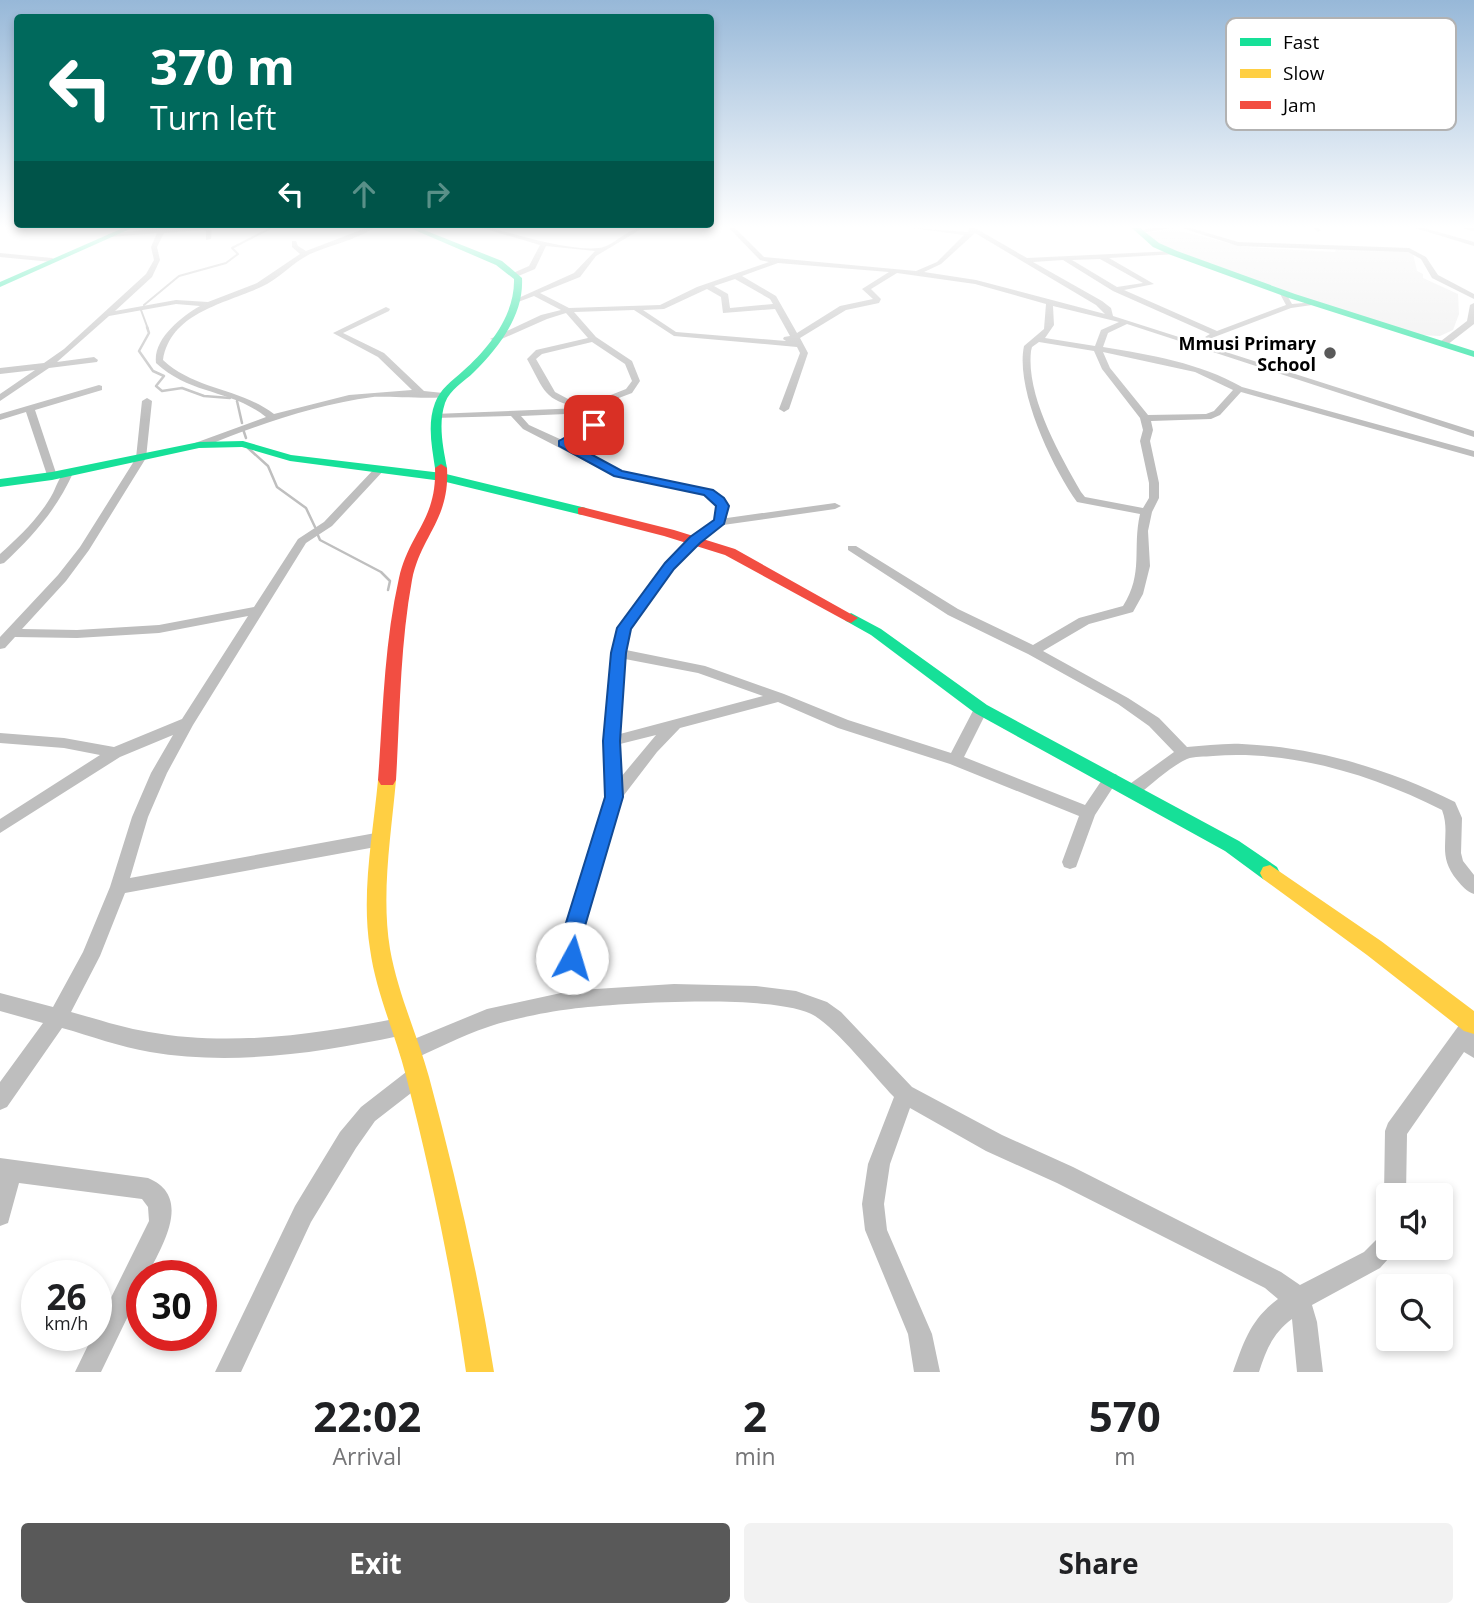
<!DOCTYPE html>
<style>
body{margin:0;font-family:"Open Sans",sans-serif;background:#f2f2f2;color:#202124;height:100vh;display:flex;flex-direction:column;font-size:26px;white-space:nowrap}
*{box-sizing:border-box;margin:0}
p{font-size:23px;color:#757577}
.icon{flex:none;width:38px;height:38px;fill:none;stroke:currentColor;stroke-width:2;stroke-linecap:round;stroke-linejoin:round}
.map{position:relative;height:1372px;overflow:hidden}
.panel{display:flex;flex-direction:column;background:#fff;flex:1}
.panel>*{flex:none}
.guide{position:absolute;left:14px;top:14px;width:700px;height:214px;border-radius:7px;box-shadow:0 4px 10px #0003;background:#00695c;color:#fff;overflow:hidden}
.tools{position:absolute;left:1376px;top:1183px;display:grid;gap:14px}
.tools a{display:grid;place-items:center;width:77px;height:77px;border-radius:7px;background:#fff;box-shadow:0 4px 10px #0003;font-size:35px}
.speed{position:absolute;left:21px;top:1260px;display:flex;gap:14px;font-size:35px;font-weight:700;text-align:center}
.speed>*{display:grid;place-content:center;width:91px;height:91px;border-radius:50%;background:#fff;box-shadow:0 4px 10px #0003;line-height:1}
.speed small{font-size:18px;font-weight:400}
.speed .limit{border:10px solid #d22;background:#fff;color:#111}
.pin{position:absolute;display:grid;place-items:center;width:60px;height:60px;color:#fff;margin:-30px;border-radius:14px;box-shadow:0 4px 10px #0006}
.me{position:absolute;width:77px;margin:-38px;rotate:6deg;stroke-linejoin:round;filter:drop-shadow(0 0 5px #0008)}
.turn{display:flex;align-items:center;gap:24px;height:147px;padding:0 21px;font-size:32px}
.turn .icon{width:91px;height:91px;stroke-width:2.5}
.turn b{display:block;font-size:49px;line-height:60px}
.lanes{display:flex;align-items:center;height:66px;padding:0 21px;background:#0003;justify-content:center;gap:35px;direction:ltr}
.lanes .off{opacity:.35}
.eta{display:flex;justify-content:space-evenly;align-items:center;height:119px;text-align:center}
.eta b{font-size:42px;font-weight:700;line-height:49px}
.button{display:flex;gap:14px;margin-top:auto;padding:14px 21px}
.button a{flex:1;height:80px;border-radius:7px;background:#595959;color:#fff;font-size:28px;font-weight:700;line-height:80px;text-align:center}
.button a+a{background:#f2f2f2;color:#202124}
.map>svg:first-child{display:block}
.green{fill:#ececec}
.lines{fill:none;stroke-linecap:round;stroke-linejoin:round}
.stream-far1{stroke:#bfbfbf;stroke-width:2}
.stream{stroke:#bfbfbf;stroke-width:2.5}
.street{fill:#bebebe;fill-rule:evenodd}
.fast{fill:#16e098;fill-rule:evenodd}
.slow{fill:#ffcf43;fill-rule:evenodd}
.jam{fill:#f24e42;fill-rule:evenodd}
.route{fill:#1a73e8;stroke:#114b97;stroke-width:2}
.poi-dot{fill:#595959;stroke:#fff;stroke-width:2.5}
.labels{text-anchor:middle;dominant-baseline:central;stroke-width:5;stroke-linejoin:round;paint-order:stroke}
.far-poi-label{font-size:18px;font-weight:bold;fill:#000;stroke:#fff;text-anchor:end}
.key{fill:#fff;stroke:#b2b2b2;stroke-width:2}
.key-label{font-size:19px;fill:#000}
</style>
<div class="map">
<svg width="1474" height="1372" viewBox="0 0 1474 1372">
<rect width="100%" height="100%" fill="#fff"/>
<polygon class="green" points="1172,229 1244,247 1335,252 1336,249 1412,250 1417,271 1423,274 1423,278 1458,294 1459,314 1453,330 1440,336 1421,335 1336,310 1165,248 1145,233"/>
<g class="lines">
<g class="stream-far1">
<polyline points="144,305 179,276 226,263 238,254 232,248 271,228"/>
<polyline points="141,310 148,329"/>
</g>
<g class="stream">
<polyline points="147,327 149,333 139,351 153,371 164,376 156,386 162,391 182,388 204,396 230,398"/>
<polyline points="237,401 242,423"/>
<polyline points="243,429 246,438"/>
<polyline points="248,448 268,466 277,487 306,508 315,527"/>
<polyline points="317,533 320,540 381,572 390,581 388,590"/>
</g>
<g class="street">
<path d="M160,228H209L212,230L211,239L206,240V231L203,230L164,233L157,247L160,260L152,277L115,311L176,300L208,302L257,283L300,254L292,247V241H296L298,246L306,251L366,228H374C355,240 331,245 310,254C292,263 279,279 261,287C225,304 171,312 163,360C195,390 240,388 274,414L349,395L412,390L378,357L333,333L386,307L390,309L389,311L343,333L384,353L424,391L443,393L448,396C442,400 387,396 373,397C313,405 258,425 203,447H195V443L266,417C231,389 190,395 156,363C153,339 181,317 200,306L176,304L109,316L57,362L94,357L98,360L97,362L49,368L0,401V394L35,370L0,374V368L44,363L64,349L146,274L154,260L151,247L157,233L110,237L108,234Z"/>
<path d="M482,228H491C522,236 568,251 599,248C615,246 626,228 643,228L596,256L580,277L540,293L569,308L660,305L697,287L769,262L760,260L729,228H735L764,257L916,271L937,262L964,235L912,228L968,232L969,228H975L1027,258L1174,251L1176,254L1109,258L1154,284L1124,290L1217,331L1286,305L1278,290H1284L1292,304L1315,302L1319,304L1291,308L1209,339L1205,337L1210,334L1113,291L1063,260L1033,262L1102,301L1111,308L1113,316L1474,431V437L1127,324L1108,333L1103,347C1151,355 1200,363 1242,387L1474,451V457L1241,392L1220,415L1211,419L1151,421L1153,430L1150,441L1159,483V498L1152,512L1148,531L1150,566L1143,594L1133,612L1089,624L1043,651L1128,698L1159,718L1187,747C1205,746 1224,743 1242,744C1315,747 1389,769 1455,802L1462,818L1461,853L1463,861L1474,875V894C1467,892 1462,886 1457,880C1435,853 1452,837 1442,810C1373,775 1292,750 1213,756C1205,757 1194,756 1187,759C1171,766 1152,784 1139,794L1133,796L1127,794L1125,790L1127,786L1174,752L1149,726L1118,704L1028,654L948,615L848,550V546H856L958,609L1033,645L1079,618L1123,606C1144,573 1132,549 1140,514L1077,502C1052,467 1015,389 1024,346L1044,329L1046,304L975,284L897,273L871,289L881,299L879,303L846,310L800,338L808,353L789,409L784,412L779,409L800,353L797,347L674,336L634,310L574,312L596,337L632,361L640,381L632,393L595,407L601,422L599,425L570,444L621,471L712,490L726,505L727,518L835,503L841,506L835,509L723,525L699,542L673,569L630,628L626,650L705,666L784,694L848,720L951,753L976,705L981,704L988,709L964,757L1085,805L1106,774H1116L1119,778L1095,815L1076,867L1070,869L1064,867L1062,862L1079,816L950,764L838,728L778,702L680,728L657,752L621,799L584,926L580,990L674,984L756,986L796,991L827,1002L841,1012L912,1087L1002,1135L1073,1167L1281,1272L1300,1285L1364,1252L1380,1236L1388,1233V1248H1398L1380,1268L1312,1305L1317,1322L1323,1372H1297L1292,1319C1273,1333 1266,1350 1259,1372H1233C1244,1341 1251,1319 1278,1299L1265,1288L1057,1183L986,1151L910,1108L890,1164L884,1204L887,1230L932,1334L940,1372H914L908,1334L865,1230L862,1204L868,1164L894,1097C873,1075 839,1031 815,1016C779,993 618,1003 571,1009C546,1012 512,1019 488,1027C461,1036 435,1050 409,1061L402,1058L399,1051L402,1044L487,1009L561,993L566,926L606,797L605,741L612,653L617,628L665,563L691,538L715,520C718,508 715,502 705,495L614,476L523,429L511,416L434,418V414L581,408C543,400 545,391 527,359L536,350L588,338L566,313L547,319L497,341L490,339L541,315L561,310L534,296L518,302L514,300L574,273L595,251L546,246L535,269L516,277L513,273L529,266L540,245ZM975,233L1096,305L1105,314L976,280L924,272L941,264ZM1100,259L1143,283L1117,287L1072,260ZM778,263L889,272L862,289L873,299L840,306L797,333L776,296L742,276ZM735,279L770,299L773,304L730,308L728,294L714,286ZM707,289L721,297L723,313L775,309L790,336L784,337L783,339L786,341L676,332L643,310L664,309ZM1053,306L1119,322L1101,330L1095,346L1045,338L1054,325ZM592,342L625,364L632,381L626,389L588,404L570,400L555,392L536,359L542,354ZM1039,342L1094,351L1102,369L1140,418L1143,430L1140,441L1149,483V498L1143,508L1085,497L1081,492C1059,453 1026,396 1031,351L1032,347ZM1103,352L1195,372L1233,390L1214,411L1206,414L1148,415L1110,368ZM588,413L591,423L562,440L529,425L521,416ZM625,659L698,673L763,696L620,734ZM656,735L621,777L620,744Z"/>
<polygon points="672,228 679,228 676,230"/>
<polygon points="1153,228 1173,228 1140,233 1137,231"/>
<polygon points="1182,228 1191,228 1238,242 1409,248 1426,257 1438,275 1474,294 1474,299 1432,278 1421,259 1408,252 1238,246"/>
<polygon points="1313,228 1319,228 1321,230 1318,232"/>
<polygon points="1415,228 1424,228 1474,242 1474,246"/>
<polygon points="1464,228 1474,228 1474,231 1465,229"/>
<polygon points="0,253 52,258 55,260 52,262 0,257"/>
<polygon points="1474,303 1474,324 1447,345 1441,345 1441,341 1467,321 1470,305"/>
<polygon points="99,385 102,386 102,390 35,410 57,476 56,478 48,478 26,412 0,420 0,414"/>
<path d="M147,398L152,401L146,458L89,550L66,581L22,629L77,630L159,625L254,607L298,539L324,522L376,467H384L385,469L332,526L306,543L193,725L167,773L148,817L130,878L381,832L387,834L389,839L387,844L381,846L125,893L100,956L71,1012C97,1019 123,1028 149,1032C231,1047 318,1034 399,1018L406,1020L409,1027L406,1034L399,1036C318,1053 232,1066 150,1052C120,1047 91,1036 62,1028L7,1107L0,1110V1082L43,1023L0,1011V993L53,1007L83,952L110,887L132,817L151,773L173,735L120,757L0,833V819L100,755L64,748L0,743V733L64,738L114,747L182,719L248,616L159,633L77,638L15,637L5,648L0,649V637L58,575L80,547L136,458L142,401Z"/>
<path d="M68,470L73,473C57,509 33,536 4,563L0,564V554C20,536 40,517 53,493C57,485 60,474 68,470Z"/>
<polygon points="1472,1015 1474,1015 1474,1058 1464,1052 1407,1134 1406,1195 1388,1195 1387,1203 1384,1195 1385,1131 1388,1123 1465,1017"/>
<polygon points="417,1066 424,1069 427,1076 424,1083 375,1121 356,1148 311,1222 241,1372 215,1372 295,1206 340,1132 361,1107 410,1069"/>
<path d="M0,1158L148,1178C194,1197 161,1247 147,1276H142V1287L101,1372H75L93,1335H96V1328L149,1221L148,1207L142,1199L19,1183L8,1223L0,1226Z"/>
</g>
<g class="fast">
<polygon points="123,228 132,228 0,287 0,282"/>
<path d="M410,228H419L502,261L522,278C524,315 499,347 474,372C464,382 450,389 445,403C438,424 443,447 447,468L441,472L435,468C432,447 427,424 435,403C440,389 452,381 463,371C489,348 515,315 514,279L496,265Z"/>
<polygon points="1132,228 1140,228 1159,243 1177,251 1295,294 1474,351 1474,357 1289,298 1171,255 1153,247"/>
<polygon points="243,441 291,455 442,473 586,508 588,511 582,515 442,481 290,461 242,447 199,448 52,480 0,487 0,479 52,472 199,442"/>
<polygon points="851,613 881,629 987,705 1239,841 1277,867 1280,873 1277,879 1270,881 1263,879 1225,851 975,713 871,635 846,621 844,618"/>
</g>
<g class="slow">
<path d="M387,773L393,775L396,780C391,836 381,894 390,949C398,994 417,1034 429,1077C455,1174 478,1272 494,1372H466C452,1272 431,1174 406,1076C395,1033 376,993 370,949C361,893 373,835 378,780L381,775Z"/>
<polygon points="1270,865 1381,941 1474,1011 1474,1034 1464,1031 1367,955 1263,879 1260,873 1263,867"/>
</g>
<g class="jam">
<path d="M441,464L447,468C450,520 421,535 412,580C400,646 400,713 396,780L393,785H381L378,780C383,713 384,644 399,578C409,533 437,520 435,468Z"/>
<polygon points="582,507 674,530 735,549 858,618 851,623 846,621 725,555 664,536 578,514 578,508"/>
</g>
</g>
<linearGradient id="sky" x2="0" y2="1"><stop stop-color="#97b8d8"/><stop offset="0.54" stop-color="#fff"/><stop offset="1" stop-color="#fff" stop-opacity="0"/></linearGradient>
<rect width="1474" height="420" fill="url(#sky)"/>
<polygon class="route" points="590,423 599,425 572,444 622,471 713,490 724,498 729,506 724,524 700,543 674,569 631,629 626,653 620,741 623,797 585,926 579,965 572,968 564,965 561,958 565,926 605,797 603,741 611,653 617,628 665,563 690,537 714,520 716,506 704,495 614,476 559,446 559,441"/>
<circle class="poi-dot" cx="1330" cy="353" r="7"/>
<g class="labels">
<g class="far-poi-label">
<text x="1316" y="343">Mmusi Primary<tspan x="1316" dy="21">School</tspan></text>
</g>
</g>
<rect x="1226" y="18" width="230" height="112" rx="10" class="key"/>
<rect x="1240" y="38" width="31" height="8" fill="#16e098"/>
<rect x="1240" y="69" width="31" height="9" fill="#ffcf43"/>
<rect x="1240" y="101" width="31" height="8" fill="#f24e42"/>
<g class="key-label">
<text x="1283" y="49">Fast</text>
<text x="1283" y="80">Slow</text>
<text x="1283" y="112">Jam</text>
</g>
</svg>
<div class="tools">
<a><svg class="icon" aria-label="sound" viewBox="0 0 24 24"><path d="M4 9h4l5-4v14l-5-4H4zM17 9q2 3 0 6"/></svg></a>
<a><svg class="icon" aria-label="search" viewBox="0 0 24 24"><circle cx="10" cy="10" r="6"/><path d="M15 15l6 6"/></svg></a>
</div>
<div class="speed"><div>26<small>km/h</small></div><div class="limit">30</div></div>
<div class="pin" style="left:594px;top:425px;background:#d93025"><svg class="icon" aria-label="arrive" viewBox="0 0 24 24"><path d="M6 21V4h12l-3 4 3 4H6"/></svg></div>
<svg class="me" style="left:572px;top:958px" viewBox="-20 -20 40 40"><circle r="19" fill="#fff"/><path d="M0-13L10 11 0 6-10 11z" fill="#1a73e8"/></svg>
<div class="guide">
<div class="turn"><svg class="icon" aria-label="left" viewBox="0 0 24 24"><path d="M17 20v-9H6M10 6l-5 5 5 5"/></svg><div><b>370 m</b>Turn left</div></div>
<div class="lanes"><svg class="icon" aria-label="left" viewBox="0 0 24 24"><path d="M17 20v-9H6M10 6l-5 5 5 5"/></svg><svg class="icon off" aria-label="ahead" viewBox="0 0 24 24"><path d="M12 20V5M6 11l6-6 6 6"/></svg><svg class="icon off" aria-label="right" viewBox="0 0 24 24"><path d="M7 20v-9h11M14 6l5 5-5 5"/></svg></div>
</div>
</div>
<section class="panel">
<div class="eta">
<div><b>22:02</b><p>Arrival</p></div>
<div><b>2</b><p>min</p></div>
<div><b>570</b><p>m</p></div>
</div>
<div class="button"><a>Exit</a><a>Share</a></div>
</section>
